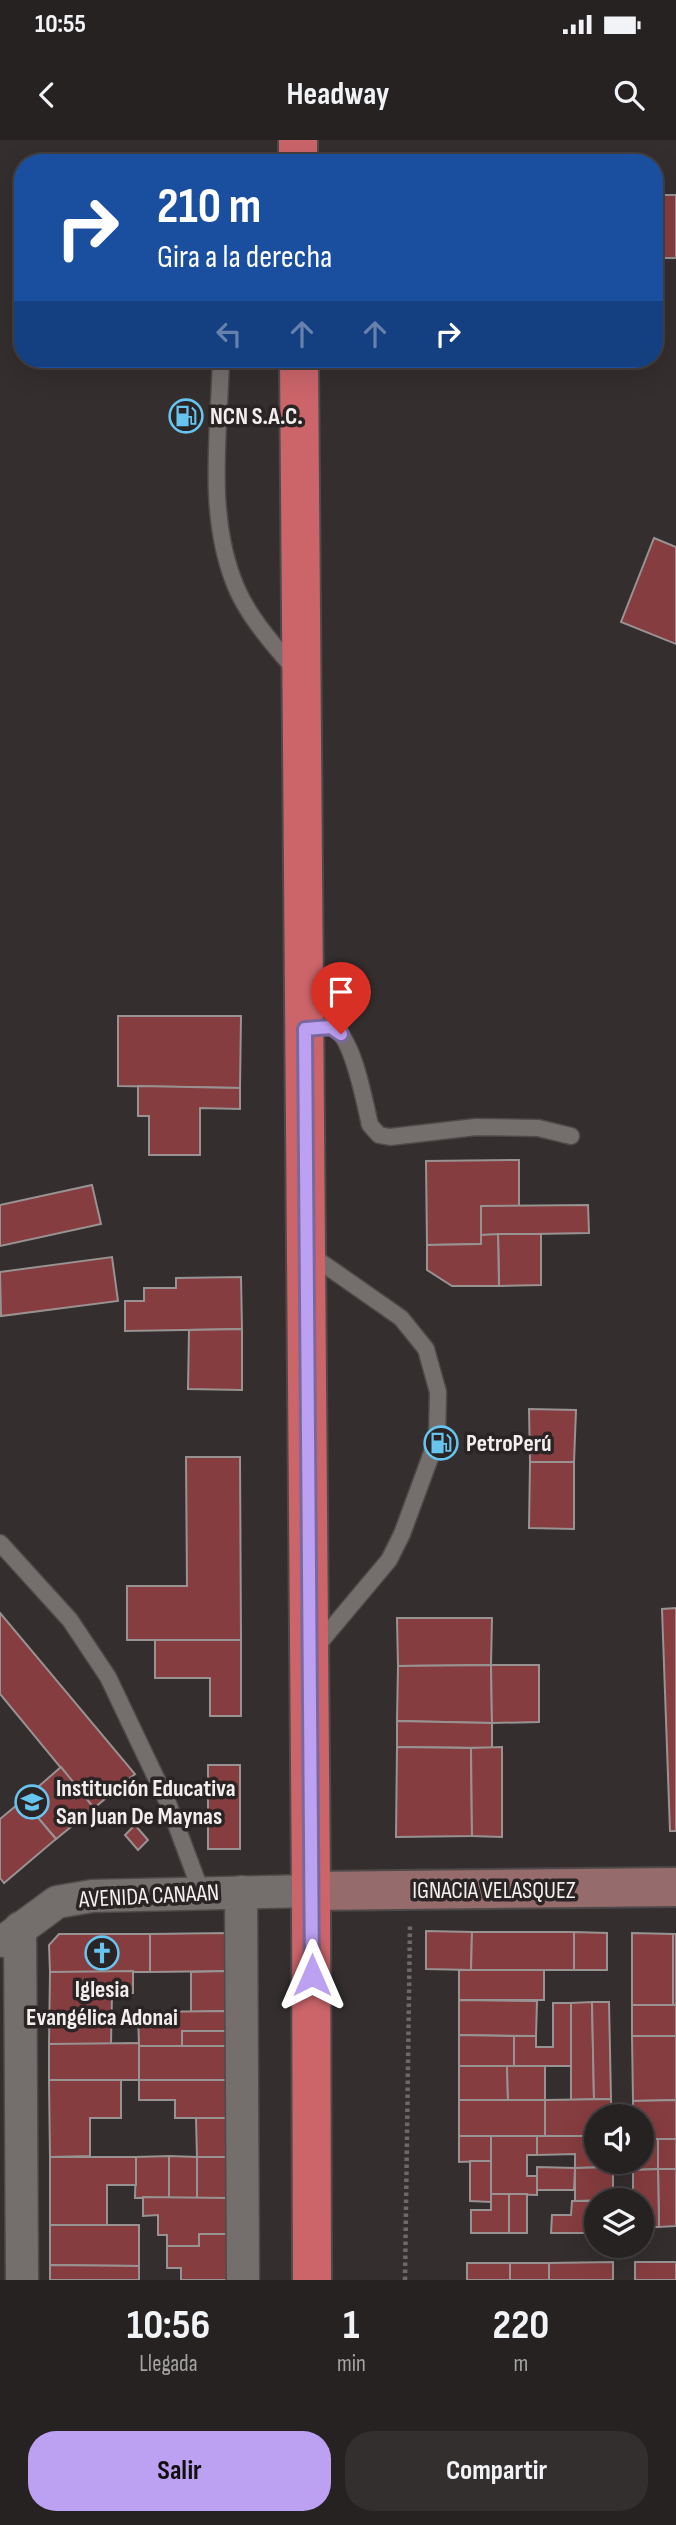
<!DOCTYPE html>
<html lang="es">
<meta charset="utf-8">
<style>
body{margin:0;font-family:"Sofia Sans Condensed",sans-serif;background:#332f2f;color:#f1f3f6;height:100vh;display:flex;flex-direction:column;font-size:26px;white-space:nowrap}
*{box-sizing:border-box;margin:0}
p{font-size:23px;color:#a4a4a5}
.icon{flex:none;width:38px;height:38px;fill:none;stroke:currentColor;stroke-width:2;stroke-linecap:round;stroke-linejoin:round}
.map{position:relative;height:2140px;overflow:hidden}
.sheet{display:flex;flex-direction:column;background:#272222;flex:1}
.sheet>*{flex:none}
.top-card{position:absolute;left:14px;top:14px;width:649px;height:214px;border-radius:28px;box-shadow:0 7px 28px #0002,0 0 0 2px #433f40;background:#1a4fa0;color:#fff;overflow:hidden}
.controls{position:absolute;left:584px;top:1964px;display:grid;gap:14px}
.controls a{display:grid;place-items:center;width:70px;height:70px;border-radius:50%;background:#272222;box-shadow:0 7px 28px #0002,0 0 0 2px #433f40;font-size:35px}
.pin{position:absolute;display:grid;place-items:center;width:60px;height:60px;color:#fff;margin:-72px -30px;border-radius:50% 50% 50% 0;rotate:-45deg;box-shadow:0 0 7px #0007}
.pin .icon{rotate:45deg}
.me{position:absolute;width:77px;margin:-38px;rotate:0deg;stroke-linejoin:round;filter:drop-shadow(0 0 5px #0008)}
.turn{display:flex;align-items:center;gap:24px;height:147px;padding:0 28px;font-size:32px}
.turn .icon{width:91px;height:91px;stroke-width:2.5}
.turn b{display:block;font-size:49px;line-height:60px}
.lanes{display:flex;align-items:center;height:66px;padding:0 28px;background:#0003;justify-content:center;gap:35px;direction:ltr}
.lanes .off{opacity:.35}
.eta{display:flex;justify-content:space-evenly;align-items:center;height:119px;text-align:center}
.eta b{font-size:42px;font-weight:700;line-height:49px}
.primary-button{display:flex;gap:14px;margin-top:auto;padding:14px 28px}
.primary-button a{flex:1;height:80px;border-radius:28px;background:#bca0f2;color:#111;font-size:28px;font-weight:700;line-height:80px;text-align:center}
.primary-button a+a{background:#332f2f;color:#f1f3f6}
.status{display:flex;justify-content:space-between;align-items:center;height:49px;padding:0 35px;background:#272222;direction:ltr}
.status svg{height:19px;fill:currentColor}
header{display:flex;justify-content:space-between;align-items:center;height:91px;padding:0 28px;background:#272222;font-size:32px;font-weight:700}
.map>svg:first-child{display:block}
.building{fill:#863d3f;stroke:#999292;stroke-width:2}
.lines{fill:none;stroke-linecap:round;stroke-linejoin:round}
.service-casing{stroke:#4f4a4a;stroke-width:19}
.minor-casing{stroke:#4f4a4a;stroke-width:35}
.secondary-casing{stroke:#4f4a4a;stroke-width:42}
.trunk-casing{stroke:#4f4a4a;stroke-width:42}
.path{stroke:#6e6868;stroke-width:4.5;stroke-dasharray:3.5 3.5;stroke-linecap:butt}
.service{stroke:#746e6d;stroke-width:16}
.minor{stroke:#746e6d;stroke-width:32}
.secondary{stroke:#956b6c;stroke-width:38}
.trunk{stroke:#cb656a;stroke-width:38}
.route-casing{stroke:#7a689d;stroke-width:18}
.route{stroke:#bca0f2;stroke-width:12}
.labels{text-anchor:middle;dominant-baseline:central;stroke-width:7;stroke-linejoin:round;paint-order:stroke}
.poi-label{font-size:24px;font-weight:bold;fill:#f3efef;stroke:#2a2424;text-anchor:start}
.street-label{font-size:24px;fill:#f3efef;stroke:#2a2424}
</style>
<div class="status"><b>10:55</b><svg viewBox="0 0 49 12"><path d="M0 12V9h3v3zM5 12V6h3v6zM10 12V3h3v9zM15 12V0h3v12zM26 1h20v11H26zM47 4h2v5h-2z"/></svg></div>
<header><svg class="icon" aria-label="back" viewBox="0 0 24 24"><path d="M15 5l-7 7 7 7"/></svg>Headway<svg class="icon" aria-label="search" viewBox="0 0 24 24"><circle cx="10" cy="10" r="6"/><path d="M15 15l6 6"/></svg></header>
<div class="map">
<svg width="676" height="2140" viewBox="0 0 676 2140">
<rect width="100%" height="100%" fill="#342e2e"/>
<g class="building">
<polygon points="655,55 676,55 676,118 654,118"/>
<polygon points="654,398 676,407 676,504 621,482"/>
<polygon points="118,876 241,876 240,948 118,946"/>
<polygon points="138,946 240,948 240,969 200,968 200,1015 149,1015 149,976 138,976"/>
<polygon points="519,1020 519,1066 481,1066 481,1104 427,1105 426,1021"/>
<polygon points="92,1045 101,1084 0,1106 0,1065"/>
<polygon points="588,1065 589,1093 481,1095 481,1066"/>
<polygon points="498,1094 541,1094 541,1145 499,1146"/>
<polygon points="498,1094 499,1146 452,1146 427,1130 427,1105 481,1104 481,1095"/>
<polygon points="112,1117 118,1161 1,1176 0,1132"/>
<polygon points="241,1137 242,1189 125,1191 125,1161 144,1161 144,1148 176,1148 176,1138"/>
<polygon points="242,1189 242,1250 188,1249 189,1190"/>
<polygon points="529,1269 576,1270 574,1322 530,1322"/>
<polygon points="186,1317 240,1317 241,1500 127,1500 127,1446 187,1446"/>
<polygon points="530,1322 574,1322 574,1389 529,1388"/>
<polygon points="676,1468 676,1691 670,1691 662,1469"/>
<polygon points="0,1473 135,1634 94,1668 0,1554"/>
<polygon points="397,1478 492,1478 491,1525 398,1526"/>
<polygon points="155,1500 241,1500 241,1576 210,1576 210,1538 155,1538"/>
<polygon points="491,1525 492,1583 397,1581 398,1526"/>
<polygon points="491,1525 539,1525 539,1582 492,1583"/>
<polygon points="397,1581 492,1583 492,1608 397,1607"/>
<polygon points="397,1607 471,1608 472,1696 396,1697"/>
<polygon points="502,1607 502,1697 472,1696 471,1608"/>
<rect x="208" y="1625" width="32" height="84"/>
<polygon points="61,1627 94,1668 56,1699 23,1660"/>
<polygon points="23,1660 56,1699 4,1743 0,1738 0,1679"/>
<polygon points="135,1685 148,1700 138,1710 125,1695"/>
<polygon points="426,1791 472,1792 471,1830 426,1829"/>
<polygon points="472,1792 574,1792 574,1830 471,1830"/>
<polygon points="574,1792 607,1793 607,1830 574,1830"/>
<polygon points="227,1793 227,1831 150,1832 150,1794"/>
<polygon points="632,1793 673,1794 673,1865 632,1865"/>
<polygon points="59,1794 150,1794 150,1832 50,1832 49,1805"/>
<rect x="673" y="1794" width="3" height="71"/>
<rect x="459" y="1830" width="85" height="30"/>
<polygon points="133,1831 133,1853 112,1853 111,1904 49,1904 50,1832"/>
<polygon points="227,1831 227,1871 191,1872 191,1832"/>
<polygon points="459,1860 537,1861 536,1896 459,1895"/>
<polygon points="592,1862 594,1959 571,1960 571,1863"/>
<polygon points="592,1862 609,1862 611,1959 594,1959"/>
<polygon points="553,1863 571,1863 571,1926 514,1926 514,1896 536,1896 536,1907 553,1907"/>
<rect x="632" y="1865" width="44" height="31"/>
<polygon points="227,1871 227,1891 182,1891 182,1906 139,1906 138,1872"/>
<rect x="182" y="1891" width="45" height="15"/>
<polygon points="459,1895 514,1896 514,1926 459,1926"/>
<polygon points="632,1896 676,1896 676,1960 633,1961"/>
<polygon points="139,1903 139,1940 49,1940 49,1904"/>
<polygon points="139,1906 227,1906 228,1940 139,1940"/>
<polygon points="459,1926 507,1926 508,1960 459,1960"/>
<polygon points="507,1926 545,1926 545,1960 508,1960"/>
<polygon points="49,1940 121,1940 121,1978 90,1978 90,2016 50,2017"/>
<polygon points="139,1940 228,1940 228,1978 175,1978 175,1960 139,1960"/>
<polygon points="611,1959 612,1976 597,1976 597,1996 545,1996 545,1960"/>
<rect x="459" y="1960" width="86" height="36"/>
<polygon points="676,1960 676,1999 642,1999 642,1976 633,1976 633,1961"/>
<polygon points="196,1978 228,1978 228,2017 197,2017"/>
<polygon points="459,1996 491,1996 491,2021 459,2022"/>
<polygon points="491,1996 537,1996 537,2015 527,2015 527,2036 537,2036 537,2055 491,2054"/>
<polygon points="537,1996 597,1996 597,2021 612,2021 613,2027 575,2028 575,2014 537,2015"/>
<polygon points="642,1999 658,1999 658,2029 633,2030 633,2021 642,2021"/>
<rect x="658" y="1999" width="18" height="30"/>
<polygon points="169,2016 197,2017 197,2058 169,2058"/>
<polygon points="169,2016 169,2058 135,2058 136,2017"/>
<polygon points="50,2017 136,2017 136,2045 107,2045 107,2085 50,2085"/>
<rect x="197" y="2017" width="31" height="41"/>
<polygon points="470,2021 491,2021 491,2062 470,2061"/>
<polygon points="537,2027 575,2028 574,2050 537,2050"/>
<polygon points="613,2027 613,2060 575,2061 575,2028"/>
<polygon points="658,2029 676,2029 676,2086 659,2087"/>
<polygon points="658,2029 659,2087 642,2087 642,2060 633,2060 633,2030"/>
<polygon points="491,2054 509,2054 509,2093 471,2093 471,2070 491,2070"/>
<rect x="509" y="2054" width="18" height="39"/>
<polygon points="143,2057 228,2058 228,2094 199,2094 199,2106 167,2106 167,2095 158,2095 158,2075 143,2076"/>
<polygon points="572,2061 597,2061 597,2093 551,2093 552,2075 571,2075"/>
<polygon points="50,2085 139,2085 139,2126 50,2125"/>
<polygon points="199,2094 228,2094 228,2140 181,2140 181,2128 167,2128 167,2106 199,2106"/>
<polygon points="613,2122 613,2140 549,2140 549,2123"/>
<rect x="635" y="2122" width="41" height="18"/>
<rect x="467" y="2123" width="43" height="17"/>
<rect x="510" y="2123" width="39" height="17"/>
<polygon points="50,2125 139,2126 139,2140 50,2140"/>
</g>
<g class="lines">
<defs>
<g id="service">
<path d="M221,219C219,294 206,376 236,447C249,478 274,505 295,530"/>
<path d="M305,889C313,888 325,886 333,888C353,896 365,964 370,985L379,995L390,997L476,987L538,988L571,996"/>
<polyline points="308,1113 401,1178 426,1209 438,1252 437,1299 402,1394 389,1420 316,1507"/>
<polyline points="0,1403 70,1480 108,1537 168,1663 202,1754"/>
</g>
<g id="minor">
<polyline points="241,1752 243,2140"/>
<polyline points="20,1788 22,2140"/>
<polyline points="4,1801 57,1762 92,1756 311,1751"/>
</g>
<polyline id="secondary" points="311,1751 676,1747"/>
<g id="trunk">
<polyline points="298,23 298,0"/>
<polyline points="299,219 311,1751 312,2140"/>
</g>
</defs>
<use href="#service" class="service-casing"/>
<use href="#minor" class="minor-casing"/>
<use href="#secondary" class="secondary-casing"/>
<use href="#trunk" class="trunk-casing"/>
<polyline class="path" points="405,2140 410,1783"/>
<use href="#service" class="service"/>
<use href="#minor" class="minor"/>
<use href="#secondary" class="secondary"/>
<use href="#trunk" class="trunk"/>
</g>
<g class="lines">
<defs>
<polyline id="route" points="312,1835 305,889 331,887 341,894"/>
</defs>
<use href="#route" class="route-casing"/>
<use href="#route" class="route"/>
</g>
<defs>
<symbol id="fuel-ring" viewBox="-11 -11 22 22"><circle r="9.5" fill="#2a2424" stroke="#66c4ef" stroke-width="1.5"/><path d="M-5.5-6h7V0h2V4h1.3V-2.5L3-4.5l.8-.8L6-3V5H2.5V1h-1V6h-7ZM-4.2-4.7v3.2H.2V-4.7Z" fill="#66c4ef"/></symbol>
<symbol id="school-ring" viewBox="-11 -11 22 22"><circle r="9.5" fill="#2a2424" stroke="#66c4ef" stroke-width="1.5"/><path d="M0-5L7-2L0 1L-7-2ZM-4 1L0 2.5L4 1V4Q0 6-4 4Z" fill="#66c4ef"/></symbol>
<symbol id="church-ring" viewBox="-11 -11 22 22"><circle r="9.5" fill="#2a2424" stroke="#66c4ef" stroke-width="1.5"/><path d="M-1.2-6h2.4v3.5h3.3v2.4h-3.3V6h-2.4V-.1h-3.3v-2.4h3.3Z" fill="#66c4ef"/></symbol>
</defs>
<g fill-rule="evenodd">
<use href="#fuel-ring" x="167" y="257" width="38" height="38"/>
<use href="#fuel-ring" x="422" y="1284" width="38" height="38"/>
<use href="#school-ring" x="13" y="1643" width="38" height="38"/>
<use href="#church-ring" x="83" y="1794" width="38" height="38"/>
</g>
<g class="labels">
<g class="poi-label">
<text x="210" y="276">NCN S.A.C.</text>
<text x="466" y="1303">PetroPerú</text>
<text x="56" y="1648">Institución Educativa<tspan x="56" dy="28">San Juan De Maynas</tspan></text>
<text x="102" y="1849" text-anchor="middle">Iglesia<tspan x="102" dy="28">Evangélica Adonai</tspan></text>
</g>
<g class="street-label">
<text x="494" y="1750">IGNACIA VELASQUEZ</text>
<text transform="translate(149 1756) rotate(-3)">AVENIDA CANAAN</text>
</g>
</g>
</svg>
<div class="controls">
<a><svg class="icon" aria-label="sound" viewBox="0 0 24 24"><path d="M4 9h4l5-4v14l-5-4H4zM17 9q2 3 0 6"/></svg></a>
<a><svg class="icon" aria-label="layers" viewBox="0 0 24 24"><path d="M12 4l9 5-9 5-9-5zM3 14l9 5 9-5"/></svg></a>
</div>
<div class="pin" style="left:341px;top:894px;background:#d93025"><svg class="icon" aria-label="arrive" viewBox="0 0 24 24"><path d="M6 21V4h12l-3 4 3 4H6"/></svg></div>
<svg class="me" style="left:312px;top:1835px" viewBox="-20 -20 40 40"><path d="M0-17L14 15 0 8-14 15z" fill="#bca0f2" stroke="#fff" stroke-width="4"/></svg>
<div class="top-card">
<div class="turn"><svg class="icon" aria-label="right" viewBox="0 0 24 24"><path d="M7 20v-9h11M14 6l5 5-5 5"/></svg><div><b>210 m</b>Gira a la derecha</div></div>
<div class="lanes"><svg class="icon off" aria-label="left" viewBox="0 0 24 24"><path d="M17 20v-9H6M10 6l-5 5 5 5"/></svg><svg class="icon off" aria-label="ahead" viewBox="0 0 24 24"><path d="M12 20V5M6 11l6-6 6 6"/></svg><svg class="icon off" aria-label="ahead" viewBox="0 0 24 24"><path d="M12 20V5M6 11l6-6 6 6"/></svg><svg class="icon" aria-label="right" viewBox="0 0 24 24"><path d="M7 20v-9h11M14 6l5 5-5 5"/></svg></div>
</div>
</div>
<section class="sheet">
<div class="eta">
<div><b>10:56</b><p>Llegada</p></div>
<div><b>1</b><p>min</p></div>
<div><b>220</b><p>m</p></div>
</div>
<div class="primary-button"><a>Salir</a><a>Compartir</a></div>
</section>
